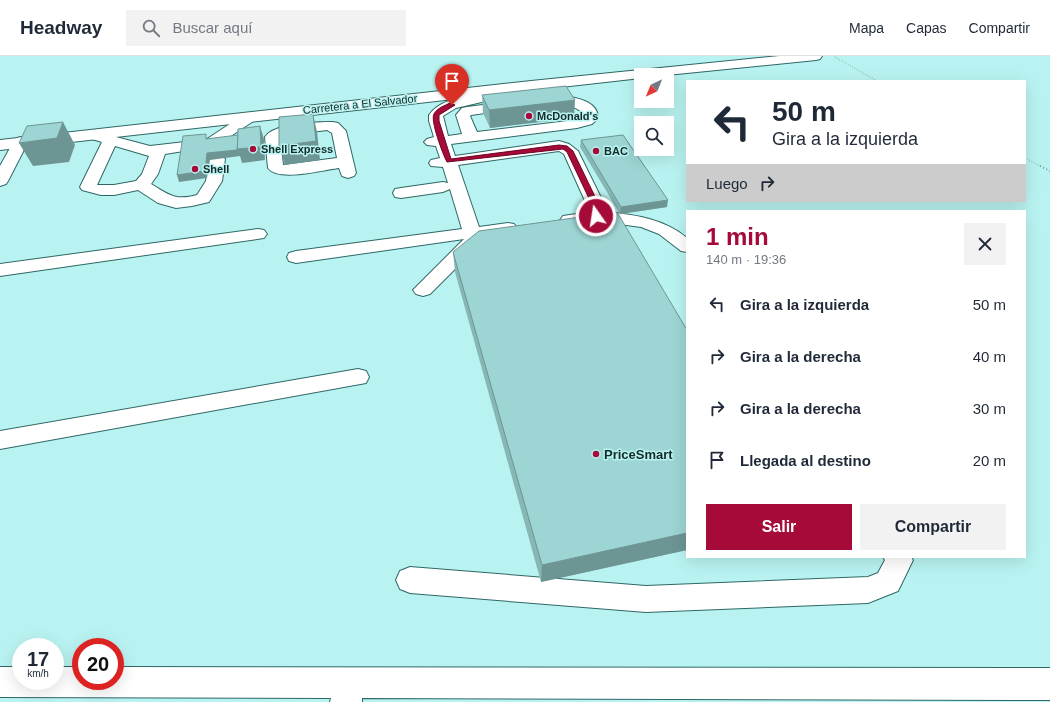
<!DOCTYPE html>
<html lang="es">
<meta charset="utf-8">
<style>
body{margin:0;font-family:Arial,sans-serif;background:#f2f2f3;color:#1f2937;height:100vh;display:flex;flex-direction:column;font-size:15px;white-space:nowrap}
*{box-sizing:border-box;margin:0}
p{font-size:13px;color:#747a83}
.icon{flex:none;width:22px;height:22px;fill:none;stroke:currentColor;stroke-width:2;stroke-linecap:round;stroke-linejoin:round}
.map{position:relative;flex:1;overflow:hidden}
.panel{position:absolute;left:686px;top:154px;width:340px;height:348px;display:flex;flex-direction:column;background:#fff;border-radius:0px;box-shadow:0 4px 16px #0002}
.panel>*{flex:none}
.banner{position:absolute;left:686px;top:24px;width:340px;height:122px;border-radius:0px;box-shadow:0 4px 16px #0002;background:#fff;color:#1f2937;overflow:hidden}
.needle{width:26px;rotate:223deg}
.controls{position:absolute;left:634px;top:12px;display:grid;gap:8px}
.controls a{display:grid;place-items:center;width:40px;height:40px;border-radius:0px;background:#fff;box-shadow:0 4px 16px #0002;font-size:20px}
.speed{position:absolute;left:12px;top:582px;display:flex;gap:8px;font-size:20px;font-weight:700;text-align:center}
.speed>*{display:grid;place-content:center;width:52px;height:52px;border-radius:50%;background:#fff;box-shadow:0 4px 16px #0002;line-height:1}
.speed small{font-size:10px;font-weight:400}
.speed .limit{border:6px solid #d22;background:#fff;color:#111}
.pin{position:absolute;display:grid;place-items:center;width:34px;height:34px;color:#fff;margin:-41px -17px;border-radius:50% 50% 50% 0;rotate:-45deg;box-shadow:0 0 4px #0007}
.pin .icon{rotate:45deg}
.me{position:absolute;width:44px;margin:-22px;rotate:347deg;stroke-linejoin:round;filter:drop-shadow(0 0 3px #0008)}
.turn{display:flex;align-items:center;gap:14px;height:84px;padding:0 20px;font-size:18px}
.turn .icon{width:52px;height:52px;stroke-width:2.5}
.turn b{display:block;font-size:28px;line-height:34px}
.then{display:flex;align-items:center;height:38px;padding:0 20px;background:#0003;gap:8px;font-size:15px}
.round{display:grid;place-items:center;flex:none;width:42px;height:42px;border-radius:0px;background:#f2f2f3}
.overview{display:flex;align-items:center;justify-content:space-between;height:68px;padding:0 20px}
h1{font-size:24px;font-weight:800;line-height:30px;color:#a50a39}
.action{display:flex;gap:8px;margin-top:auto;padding:8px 20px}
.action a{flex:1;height:46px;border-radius:0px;background:#a50a39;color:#fff;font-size:16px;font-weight:800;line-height:46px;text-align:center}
.action a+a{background:#f2f2f3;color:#1f2937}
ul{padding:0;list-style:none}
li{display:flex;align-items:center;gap:12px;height:52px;padding:0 20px}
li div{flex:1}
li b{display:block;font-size:15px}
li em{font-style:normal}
header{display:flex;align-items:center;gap:24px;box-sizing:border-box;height:56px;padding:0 20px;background:#fff;border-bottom:1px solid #e0e1e3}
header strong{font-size:19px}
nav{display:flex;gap:22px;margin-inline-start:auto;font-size:14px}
.search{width:280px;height:36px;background:#f2f2f3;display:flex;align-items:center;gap:10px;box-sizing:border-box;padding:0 14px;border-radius:0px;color:#747a83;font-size:15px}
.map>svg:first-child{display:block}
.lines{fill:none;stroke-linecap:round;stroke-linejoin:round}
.minor-casing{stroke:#2f6766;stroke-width:2}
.highway-casing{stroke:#2f6766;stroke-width:2}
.path-far1{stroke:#749f9e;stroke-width:1.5;stroke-dasharray:0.5 2;stroke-linecap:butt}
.path{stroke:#749f9e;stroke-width:2;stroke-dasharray:1 2.5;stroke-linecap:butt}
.minor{fill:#fff;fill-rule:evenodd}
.highway{fill:#fff;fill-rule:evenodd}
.wall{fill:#86b7b5}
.shaded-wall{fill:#6d9594}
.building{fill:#9cd5d3;stroke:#6d9594}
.route{fill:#a50a39;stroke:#6b0625}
.poi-dot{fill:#a50a39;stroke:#b9f3f1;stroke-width:1.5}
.labels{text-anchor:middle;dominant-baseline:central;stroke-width:3;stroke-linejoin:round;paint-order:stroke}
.far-street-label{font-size:11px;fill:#142b2a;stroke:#b9f3f1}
.far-poi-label{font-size:11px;font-weight:bold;fill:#142b2a;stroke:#b9f3f1;text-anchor:start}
.poi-label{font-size:13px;font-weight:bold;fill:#142b2a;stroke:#b9f3f1;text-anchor:start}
</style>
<header>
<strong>Headway</strong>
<div class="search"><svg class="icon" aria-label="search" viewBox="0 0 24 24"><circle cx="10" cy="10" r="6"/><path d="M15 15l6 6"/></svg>Buscar aquí</div>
<nav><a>Mapa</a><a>Capas</a><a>Compartir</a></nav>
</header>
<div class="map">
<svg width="1050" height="646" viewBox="0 0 1050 646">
<rect width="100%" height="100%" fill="#b9f3f1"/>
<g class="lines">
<defs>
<g id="minor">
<path d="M481,38L486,39L488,42L486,45L456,52L443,60L448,80L462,78L456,59L462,52L467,51L513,45L518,46L520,49L518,52L513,53L471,59L470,60L477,76L576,64L584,60V58C565,42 559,53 540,48L538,45L540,42C556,38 598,39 598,62L592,68L577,72L451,88L455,100L559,85L569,88L578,95L608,156C636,159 664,163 687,182V196L681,195L659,178L641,171L597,165L569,169L563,168L560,164L563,160L590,156L564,98L559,95L458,109L479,171L508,167L514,168L517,172L514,176L482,181L484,183L481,187L430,238L423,240L416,238L413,234L464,183L296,207L289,205L287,201L289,197L296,195L462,173L450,133L443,136L401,142L395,141L393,137L395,133L401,132L443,126L448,127L443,111L431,110L429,107L431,104L440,102L436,90L427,89L424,86L427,83L434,81L429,65V59C440,43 464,41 481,38Z"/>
<polygon points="250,57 255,58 257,61 255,64 214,91 209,93 204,91 201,88 204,85 245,58"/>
<path d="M333,66L338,67L346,75L356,117L354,120L348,122L342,120L339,112C323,114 278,126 268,112L265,81C274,67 317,66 333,66ZM327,74L332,77L337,102L283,109L280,83L287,79Z"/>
<path d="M97,76L150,90L185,86L190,88L193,91L190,94L165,98L158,118L151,128C169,139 176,145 197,139L206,125L209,103L212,100L217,98L222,100L225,103L222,125L209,146L192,150L176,152L158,147L138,134L114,139H101L82,134L80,131L102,86L92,83L90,80L92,77ZM115,90L149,100L142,118L136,125L114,129H97Z"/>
<polygon points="20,81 25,83 28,86 8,125 6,128 0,130 0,110 15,83"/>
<polygon points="258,173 264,174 267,178 264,182 0,220 0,208"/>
<polygon points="358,313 366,315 369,321 366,327 0,393 0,375"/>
<polygon points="883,501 911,501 913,504 898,535 868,547 646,556 410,537 400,533 396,524 400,515 410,511 646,530 868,521 878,517 885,504"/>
<polygon points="0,611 21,611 21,625 55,625 55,611 81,611 81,625 115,625 115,611 1050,612 1050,644 362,642 362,646 330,646 331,642 0,641"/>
</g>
<polygon id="highway" points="779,0 822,0 820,3 816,4 667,19 641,19 641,22 0,94 0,84 531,25"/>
</defs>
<use href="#minor" class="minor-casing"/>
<use href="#highway" class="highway-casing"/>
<g class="path-far1">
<polyline points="835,1 877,25"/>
<polyline points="1025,102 1042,111"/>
</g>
<polyline class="path" points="1040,110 1050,115"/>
<use href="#minor" class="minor"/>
<use href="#highway" class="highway"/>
</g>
<g class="wall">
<polygon points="482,39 574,62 490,72 483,57"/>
<polygon points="581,84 667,151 620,158 580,91"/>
<polygon points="453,196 687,274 687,494 541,526 455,216"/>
</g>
<g class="shaded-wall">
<polygon points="575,44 574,62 490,72 489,54"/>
<polygon points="313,58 317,76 320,104 285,109 279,90"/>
<polygon points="63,66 75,89 69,106 33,110 19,87"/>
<polygon points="260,70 264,83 265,104 242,107 240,100 210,104 207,122 179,126 177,119 207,97"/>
<polygon points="668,144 667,151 620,158 621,151"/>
<polygon points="687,477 687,494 541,526 542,509"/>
</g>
<g class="building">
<polygon points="566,30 575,44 489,54 482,39"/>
<polygon points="313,58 316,85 279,90 279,61"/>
<polygon points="63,66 57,82 19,87 27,70"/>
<polygon points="260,70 261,91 237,93 238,73"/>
<polygon points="206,78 206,83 238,79 237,94 207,97 205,115 177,119 183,80"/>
<polygon points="623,79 668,144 621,151 581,84"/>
<polygon points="617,156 687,274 687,477 542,509 453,196 479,175"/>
</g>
<path class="route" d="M450,47L455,49L439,59V65L451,103L559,89L567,90L573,95L601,153L602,156L599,161H594L593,160L595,156L594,153L567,96L563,93L447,106C443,99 430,64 434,58C437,52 444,50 450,47Z"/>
<g class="poi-dot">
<circle cx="529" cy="60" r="4"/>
<circle cx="253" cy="93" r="4"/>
<circle cx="596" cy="95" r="4"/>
<circle cx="195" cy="113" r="4"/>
<circle cx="596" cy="398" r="4"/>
</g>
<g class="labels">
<g class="far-street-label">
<text transform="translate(360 48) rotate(-6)">Carretera a El Salvador</text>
</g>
<g class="far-poi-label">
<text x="537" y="60">McDonald's</text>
<text x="261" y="93">Shell Express</text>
<text x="604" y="95">BAC</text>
<text x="203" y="113">Shell</text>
</g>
<g class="poi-label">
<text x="604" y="398">PriceSmart</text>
</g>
</g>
</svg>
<div class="controls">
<a><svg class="needle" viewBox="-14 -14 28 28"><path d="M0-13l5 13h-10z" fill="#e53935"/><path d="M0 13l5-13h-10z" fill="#747a83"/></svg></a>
<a><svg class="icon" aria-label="search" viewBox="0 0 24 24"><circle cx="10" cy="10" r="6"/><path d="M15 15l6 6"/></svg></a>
</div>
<div class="speed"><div>17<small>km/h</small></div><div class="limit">20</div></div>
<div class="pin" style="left:452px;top:49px;background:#d93025"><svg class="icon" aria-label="arrive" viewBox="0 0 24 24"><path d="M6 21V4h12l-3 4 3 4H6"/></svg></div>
<svg class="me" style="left:596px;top:160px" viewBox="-20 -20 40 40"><circle r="17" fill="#a50a39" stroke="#fff" stroke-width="3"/><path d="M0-11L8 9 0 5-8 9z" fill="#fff"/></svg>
<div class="banner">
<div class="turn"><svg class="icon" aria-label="left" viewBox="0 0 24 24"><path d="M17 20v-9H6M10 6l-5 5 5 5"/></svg><div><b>50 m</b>Gira a la izquierda</div></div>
<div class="then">Luego<svg class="icon" aria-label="right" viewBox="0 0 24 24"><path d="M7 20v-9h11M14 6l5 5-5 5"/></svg></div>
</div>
<section class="panel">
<div class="overview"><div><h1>1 min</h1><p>140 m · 19:36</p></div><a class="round"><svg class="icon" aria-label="close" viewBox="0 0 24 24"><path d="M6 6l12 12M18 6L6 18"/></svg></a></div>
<ul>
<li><svg class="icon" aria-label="left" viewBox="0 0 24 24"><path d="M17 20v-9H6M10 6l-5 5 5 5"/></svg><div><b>Gira a la izquierda</b></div><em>50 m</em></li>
<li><svg class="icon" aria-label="right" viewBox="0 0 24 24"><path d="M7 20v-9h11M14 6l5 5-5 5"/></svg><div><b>Gira a la derecha</b></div><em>40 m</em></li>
<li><svg class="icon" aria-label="right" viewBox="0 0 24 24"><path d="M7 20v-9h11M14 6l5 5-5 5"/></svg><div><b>Gira a la derecha</b></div><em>30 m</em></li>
<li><svg class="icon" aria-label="arrive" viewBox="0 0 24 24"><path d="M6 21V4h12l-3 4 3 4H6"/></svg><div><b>Llegada al destino</b></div><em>20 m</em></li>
</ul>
<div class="action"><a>Salir</a><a>Compartir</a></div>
</section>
</div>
